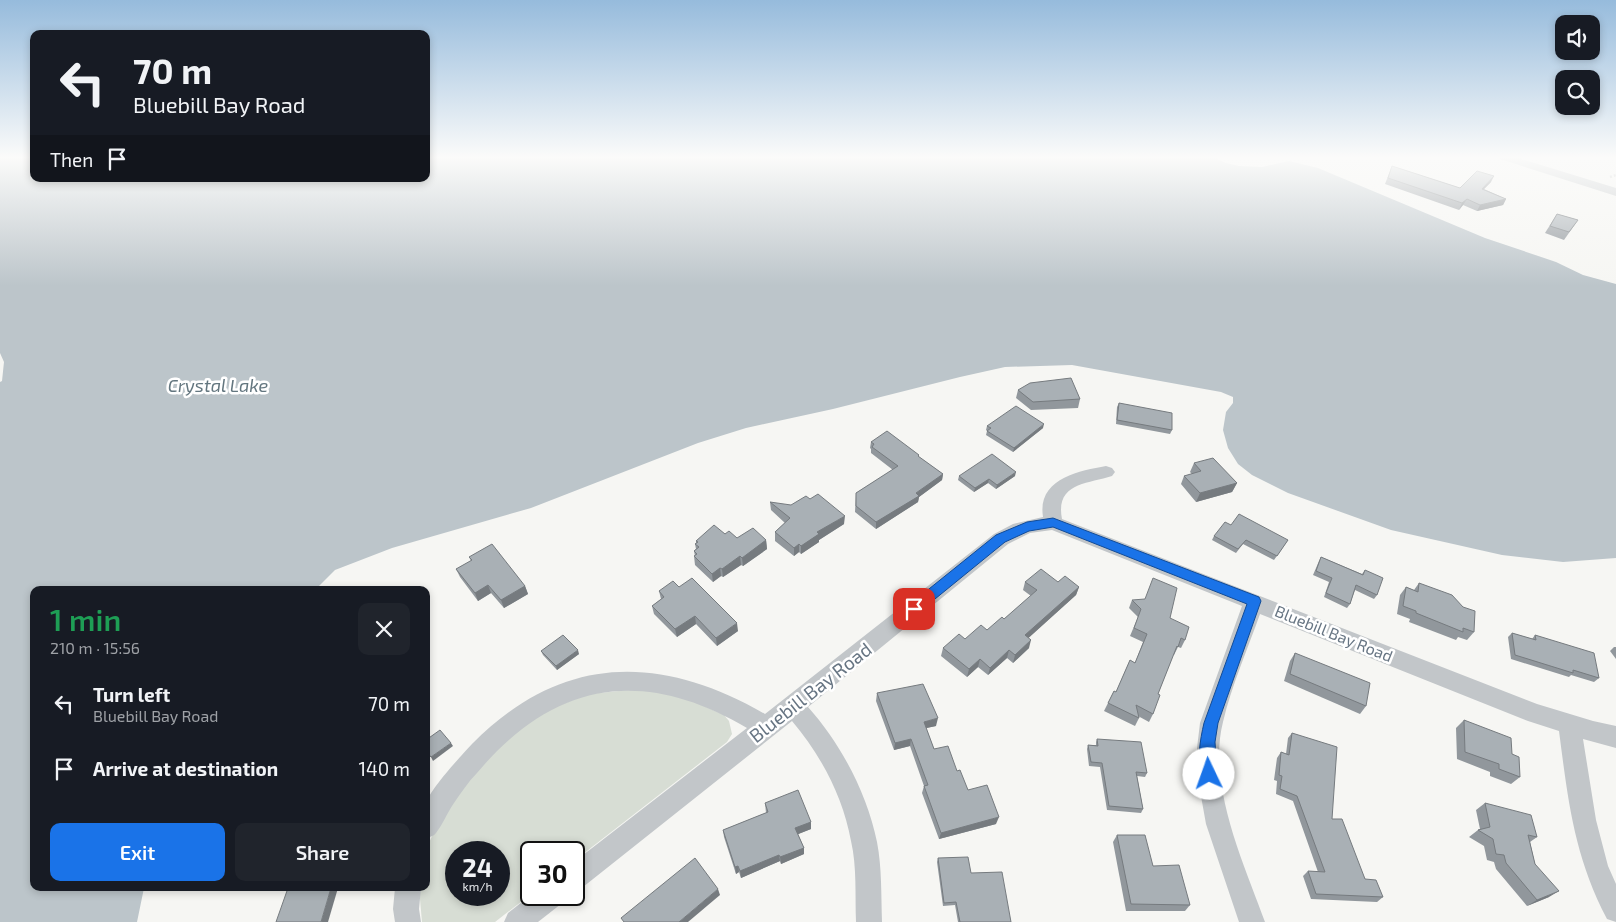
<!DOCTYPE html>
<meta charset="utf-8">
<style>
body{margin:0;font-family:"Exo 2",sans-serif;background:#20242c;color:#f1f3f6;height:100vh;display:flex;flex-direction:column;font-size:19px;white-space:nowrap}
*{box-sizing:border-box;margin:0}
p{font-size:16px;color:#9ea1a6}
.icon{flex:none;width:28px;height:28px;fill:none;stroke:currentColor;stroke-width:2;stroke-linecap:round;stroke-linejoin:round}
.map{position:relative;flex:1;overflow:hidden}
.panel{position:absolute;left:30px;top:586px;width:400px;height:305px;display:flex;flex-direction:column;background:#171b24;border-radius:10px;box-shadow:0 2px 8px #0003}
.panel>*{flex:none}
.guide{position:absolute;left:30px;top:30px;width:400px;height:152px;border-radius:10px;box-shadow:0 2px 8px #0003;background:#171b24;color:#f1f3f6;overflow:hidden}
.fabs{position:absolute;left:1555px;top:15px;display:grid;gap:10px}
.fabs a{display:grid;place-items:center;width:45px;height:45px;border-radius:10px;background:#171b24;box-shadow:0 2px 8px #0003;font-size:25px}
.speed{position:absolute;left:445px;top:841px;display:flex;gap:10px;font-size:25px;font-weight:700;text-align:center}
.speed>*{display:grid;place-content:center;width:65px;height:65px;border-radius:50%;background:#171b24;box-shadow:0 2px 8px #0003;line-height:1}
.speed small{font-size:12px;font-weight:400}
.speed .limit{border:2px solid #111;border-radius:8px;background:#fff;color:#111}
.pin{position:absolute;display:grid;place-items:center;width:42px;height:42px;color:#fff;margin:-21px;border-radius:10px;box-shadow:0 2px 8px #0006}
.me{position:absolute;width:55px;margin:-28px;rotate:357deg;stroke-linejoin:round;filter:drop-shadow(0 0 4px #0008)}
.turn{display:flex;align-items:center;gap:18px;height:105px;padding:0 20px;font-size:22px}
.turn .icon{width:65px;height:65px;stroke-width:2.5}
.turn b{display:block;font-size:35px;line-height:42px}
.then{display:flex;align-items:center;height:48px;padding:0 20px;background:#0003;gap:10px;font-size:19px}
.round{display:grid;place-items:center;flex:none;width:52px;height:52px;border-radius:10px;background:#20242c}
.headline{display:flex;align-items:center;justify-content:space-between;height:85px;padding:0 20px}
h1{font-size:30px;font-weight:600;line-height:38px;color:#1e9e55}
.primary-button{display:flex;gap:10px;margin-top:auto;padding:10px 20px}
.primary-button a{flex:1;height:58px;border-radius:10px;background:#1a73e8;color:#fff;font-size:20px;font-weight:600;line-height:58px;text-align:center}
.primary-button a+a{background:#20242c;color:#f1f3f6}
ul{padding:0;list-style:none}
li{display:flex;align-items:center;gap:15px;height:65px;padding:0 20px}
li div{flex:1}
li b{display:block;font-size:19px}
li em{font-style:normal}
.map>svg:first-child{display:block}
.green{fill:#d7ddd4;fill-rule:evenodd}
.water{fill:#bcc5ca}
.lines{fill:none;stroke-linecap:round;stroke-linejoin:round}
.path{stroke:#bcbec0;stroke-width:2.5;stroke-dasharray:2 2;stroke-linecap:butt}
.minor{fill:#c2c6c9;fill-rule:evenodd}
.wall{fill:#91979c}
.shaded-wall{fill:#767b7f}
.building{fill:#a9b0b5;stroke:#767b7f}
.route{fill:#1a73e8;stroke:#114b97}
.labels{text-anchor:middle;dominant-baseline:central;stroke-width:5;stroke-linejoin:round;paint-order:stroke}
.street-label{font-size:16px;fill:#677583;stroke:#fff}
.water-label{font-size:18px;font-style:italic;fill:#63767f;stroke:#fff}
.near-street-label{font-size:19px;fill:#677583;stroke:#fff}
</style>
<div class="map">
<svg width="1616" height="922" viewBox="0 0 1616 922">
<rect width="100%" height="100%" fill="#f6f6f3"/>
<path class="green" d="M640,689L677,694L724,715L729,721L732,734L727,742L574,861V852H531V894L495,922H422L419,888H426V849L435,830L446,811L495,747L540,713L588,694ZM456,852H499V895H456Z"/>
<polygon class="water" points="0,157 34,157 34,179 426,179 426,157 1213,157 1226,163 1239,166 1262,167 1289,161 1318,168 1485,238 1556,262 1583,275 1616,284 1616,558 1563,562 1502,555 1391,530 1288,493 1252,475 1238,464 1228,448 1223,430 1226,412 1233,403 1233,397 1221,392 1072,365 1005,367 960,377 833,409 746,428 698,443 531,508 392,548 335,570 315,590 34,590 34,888 144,888 137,922 0,922 0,382 2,381 4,362 0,353"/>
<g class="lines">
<polyline class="path" points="1610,177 1616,175"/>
<g class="minor">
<polygon points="1498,157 1515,157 1616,188 1616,196 1500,159"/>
<path d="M1106,466L1112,468L1115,472L1112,476C1087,484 1055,483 1062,519L1537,704L1593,721L1616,726V748L1583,739L1596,820L1608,866L1616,884V922L1607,919C1574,856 1568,800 1559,731L1528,721L1260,614C1248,648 1231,687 1223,722C1207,785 1244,864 1265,922H1239L1206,824L1197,774V748L1200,723L1242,606L1052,530L1030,533L1008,544L808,707C841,744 867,793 877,842C882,868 881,895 882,922H856C855,895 857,867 851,841C843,797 821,755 792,721L583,887L574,891V862L747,728C644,667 555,680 477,773C468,782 461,793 454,803C447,813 443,824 436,833C434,836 430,837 426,838C426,828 424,814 426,804C429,790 461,756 472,744C561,654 659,653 765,714L994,534L1013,524L1043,517C1037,479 1078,471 1106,466Z"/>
<polygon points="395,888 421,888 419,909 421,922 395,922 393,909"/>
<polygon points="531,895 565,895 561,904 538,922 504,922 508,913"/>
</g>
</g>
<g class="wall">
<polygon points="1392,166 1460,188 1491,182 1484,189 1506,199 1503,205 1477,211 1463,205 1459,210 1385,184"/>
<polygon points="1557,214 1578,220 1564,240 1545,233"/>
<polygon points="1018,390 1080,399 1078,408 1031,410 1016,398"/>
<polygon points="1119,403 1172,430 1170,434 1116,424 1117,407"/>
<polygon points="987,426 1043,428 1013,452 986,435 987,431 986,430"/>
<polygon points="871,442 919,457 943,474 942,480 919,497 918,502 876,529 855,512 856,493 893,470 871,453 871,449 870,448"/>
<polygon points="1194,463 1237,483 1232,492 1196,502 1181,484 1184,476 1192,474 1190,472"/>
<polygon points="959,476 1015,476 996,489 988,483 974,492 958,480"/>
<polygon points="770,502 844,524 819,540 819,542 801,554 799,552 794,556 775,541 775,532 785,523 771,510"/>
<polygon points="1231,525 1288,540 1274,560 1243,544 1236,553 1212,540 1214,536"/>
<polygon points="725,534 737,538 766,540 767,549 743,566 741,565 723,577 721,576 713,582 695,565 694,556 695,556 694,551 696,549 695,544 696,543 696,541"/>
<polygon points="469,557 525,586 528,594 504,608 491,593 478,601 460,577 456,569 471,561"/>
<polygon points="1321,557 1362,574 1365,570 1377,595 1374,599 1355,590 1350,604 1347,608 1324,597 1329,582 1313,575 1319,561"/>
<polygon points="1025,582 1058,582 1079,587 1076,595 1028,638 1029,648 1013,663 1007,658 988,675 978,667 967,677 941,656 943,648 987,630 1004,619 1031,596 1023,590"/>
<polygon points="1419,583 1474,632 1467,640 1458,637 1456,640 1409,622 1410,619 1397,614 1400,595 1406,587 1414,590"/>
<polygon points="679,587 738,631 717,646 696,624 677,637 654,614 652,606 661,599 659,591"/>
<polygon points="1132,600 1170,618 1185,640 1181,648 1178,647 1174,655 1173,655 1158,694 1153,714 1149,722 1138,716 1139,718 1135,726 1104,711 1114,691 1116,692 1130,660 1135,663 1143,642 1130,636 1138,617 1129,608"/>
<polygon points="1512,633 1532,639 1535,635 1599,678 1594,682 1571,675 1569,677 1511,659 1508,637"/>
<polygon points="1614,647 1616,647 1616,659 1610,651"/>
<polygon points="541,651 579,654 557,670 543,655"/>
<polygon points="1295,653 1366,706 1360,714 1284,681 1290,661"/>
<polygon points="877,693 936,726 926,728 934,749 957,771 968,790 996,824 939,839 922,793 924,786 910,746 894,750 876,701"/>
<polygon points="1464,720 1512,754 1520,777 1511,784 1490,776 1490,772 1457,759 1456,728"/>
<polygon points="1292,733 1332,819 1365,879 1383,897 1377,902 1311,899 1303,876 1308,871 1318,872 1293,801 1276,794 1277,781 1274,780 1277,758 1281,752 1286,754 1288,738"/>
<polygon points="1097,739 1147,773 1145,777 1137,776 1143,809 1141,813 1107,810 1100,767 1089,766 1087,749 1088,745 1096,745 1096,742"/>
<polygon points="765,803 811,822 811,829 798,834 804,848 804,854 781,864 780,861 741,878 739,872 736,874 724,837 723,830 766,813"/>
<polygon points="1485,803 1537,837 1530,842 1535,864 1549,897 1527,906 1496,869 1494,862 1487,860 1484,846 1469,837 1478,830 1480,829 1476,810"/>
<polygon points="1117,835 1153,866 1190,905 1185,911 1126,911 1113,842"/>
<polygon points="938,858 971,873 1011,922 958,922 955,905 943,906 937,862"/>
</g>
<g class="shaded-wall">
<polygon points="1494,176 1491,182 1478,195 1482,189"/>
<polygon points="1467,199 1463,205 1459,210 1462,203"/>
<polygon points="1506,199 1503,205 1477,211 1480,205"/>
<polygon points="1044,424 1043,428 1013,452 1014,448"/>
<polygon points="1016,472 1015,476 996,489 997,485"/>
<polygon points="943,474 942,480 919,497 918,502 876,529 876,522"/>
<polygon points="989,479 988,483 974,492 975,488"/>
<polygon points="1237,483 1232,492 1196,502 1200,493"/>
<polygon points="845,516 844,524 819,540 819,542 801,554 801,546 817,532"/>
<polygon points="766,540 767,549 743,566 742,558"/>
<polygon points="799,544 799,552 794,556 794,548"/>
<polygon points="740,556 741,565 723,577 722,569"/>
<polygon points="720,568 721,576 713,582 712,574"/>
<polygon points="488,585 491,593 478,601 475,593"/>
<polygon points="525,586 528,594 504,608 501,600"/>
<polygon points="1079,587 1076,595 1023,643 1025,635"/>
<polygon points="695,616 696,624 677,637 675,629"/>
<polygon points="737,623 738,631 717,646 716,638"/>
<polygon points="1031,640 1029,648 1013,663 1015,655"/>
<polygon points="578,650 579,654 557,670 556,666"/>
<polygon points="1009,650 1007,658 988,675 990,668"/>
<polygon points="980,659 978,667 967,677 969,669"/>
<polygon points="938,718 936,726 922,729 924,722"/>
<polygon points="911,739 910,746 894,750 895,743"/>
<polygon points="451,743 453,746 433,761 431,757"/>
<polygon points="999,817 996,824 939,839 941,833"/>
<polygon points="811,822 811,829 796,835 795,828"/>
<polygon points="804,848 804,854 781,864 780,857"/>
<polygon points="779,855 780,861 741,878 740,871"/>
<polygon points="738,866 739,872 736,874 735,867"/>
<polygon points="331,888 338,888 328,922 321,922"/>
<polygon points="718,889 720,895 688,922 679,922"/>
<polygon points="1559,891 1549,897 1527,906 1537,900"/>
</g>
<g class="building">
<polygon points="1392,166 1460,188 1477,171 1494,176 1482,189 1506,199 1480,205 1467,199 1462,203 1388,178"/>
<polygon points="1557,214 1578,220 1569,232 1550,226"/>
<polygon points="1071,378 1080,399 1033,402 1018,390 1030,383"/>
<polygon points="1119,403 1172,413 1172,430 1117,420"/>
<polygon points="1016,406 1044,424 1014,448 987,431 991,428 987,426"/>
<polygon points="887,431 919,455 918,456 943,474 916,493 919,496 876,522 856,506 856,493 898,466 872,447 874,444 871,442"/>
<polygon points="992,454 1016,472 997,485 989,479 975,488 959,476"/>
<polygon points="1213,458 1237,483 1200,493 1184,476 1201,471 1194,463"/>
<polygon points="818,494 845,516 817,532 819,534 801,546 799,544 794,548 775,532 790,518 770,502 791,505 806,496 810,499"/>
<polygon points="1239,514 1288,540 1277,556 1246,540 1238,549 1214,536 1225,522 1231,525"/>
<polygon points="714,525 725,534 729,531 737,538 753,528 766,540 742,558 740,556 722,569 720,568 712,574 694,556 697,554 694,551 699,547 695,544 698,542 696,541"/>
<polygon points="492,544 525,586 501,600 488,585 475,593 456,569 472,560 469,557"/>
<polygon points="1321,557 1363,575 1365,570 1383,578 1377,595 1356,585 1350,604 1326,593 1332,578 1316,571"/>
<polygon points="1041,569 1058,582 1065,576 1079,587 1025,635 1031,640 1015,655 1009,650 990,668 980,659 969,669 943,648 959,634 965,639 981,625 987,630 1002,617 1004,619 1037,590 1025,582"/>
<polygon points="692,578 737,623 716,638 695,616 675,629 652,606 664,597 659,591 673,581 679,587"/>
<polygon points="1153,578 1177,588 1170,618 1189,627 1185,640 1181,638 1178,647 1177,646 1158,694 1160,695 1153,714 1136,705 1139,718 1108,703 1114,691 1116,692 1130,660 1135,663 1147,634 1134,628 1141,609 1132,600 1145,599"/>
<polygon points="1419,583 1452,595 1463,607 1475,611 1474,632 1463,628 1463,632 1416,613 1416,611 1403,606 1406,587 1418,592"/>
<polygon points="1512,633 1536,640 1535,635 1594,653 1599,678 1573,670 1573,673 1515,655"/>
<polygon points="563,635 578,650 556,666 541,651"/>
<polygon points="1295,653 1370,683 1366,706 1290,674"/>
<polygon points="923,684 938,718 924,722 934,749 948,746 957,771 960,770 968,790 987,785 999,817 941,833 924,786 928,785 911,739 895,743 877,693"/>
<polygon points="1464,720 1511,738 1512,754 1519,757 1520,777 1499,769 1499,764 1465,752"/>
<polygon points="440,730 451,743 431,757 426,751 426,740"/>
<polygon points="1292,733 1337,747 1332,819 1342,819 1365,879 1376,880 1383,897 1316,894 1308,871 1325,872 1297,796 1280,789 1282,776 1279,775 1281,752 1289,755"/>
<polygon points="1097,739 1141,742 1147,773 1136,772 1143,809 1109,806 1102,763 1091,762 1088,745 1098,746"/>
<polygon points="798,790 811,822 795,828 804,848 780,857 779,855 740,871 738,866 735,867 723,830 768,812 765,803"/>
<polygon points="1485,803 1531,815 1537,837 1528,835 1535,864 1559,891 1537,900 1506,863 1504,855 1496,854 1493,839 1478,830 1490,827"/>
<polygon points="1117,835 1145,835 1153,866 1179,865 1190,905 1131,904"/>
<polygon points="968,857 971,873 1002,872 1011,922 960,922 956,902 944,903 938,858"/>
<polygon points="695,858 718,889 679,922 624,922 621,918"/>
<polygon points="288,888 331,888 321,922 276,922"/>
</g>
<linearGradient id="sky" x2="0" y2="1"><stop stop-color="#96bbdc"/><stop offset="0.55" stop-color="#fbfbfa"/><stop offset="1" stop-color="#fbfbfa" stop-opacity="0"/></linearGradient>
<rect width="1616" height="286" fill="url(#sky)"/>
<path class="route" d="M1053,518L1259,597L1261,601L1218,723L1215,742L1217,774L1214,780L1209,782L1203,780C1196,763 1200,740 1204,723L1247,604L1053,527L1029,531L1005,542L919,612L914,614L909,612L907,609L909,605L996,535L1027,522Z"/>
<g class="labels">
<g class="street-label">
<text transform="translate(1334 633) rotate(22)">Bluebill Bay Road</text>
</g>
<g class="water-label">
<text x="218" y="385">Crystal Lake</text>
</g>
<g class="near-street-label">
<text transform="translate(810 692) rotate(-38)">Bluebill Bay Road</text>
</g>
</g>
</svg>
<div class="fabs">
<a><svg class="icon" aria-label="sound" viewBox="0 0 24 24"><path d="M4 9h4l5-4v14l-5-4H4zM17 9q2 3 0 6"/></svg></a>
<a><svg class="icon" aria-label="search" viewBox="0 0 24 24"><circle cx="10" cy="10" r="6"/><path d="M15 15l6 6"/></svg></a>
</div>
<div class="speed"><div>24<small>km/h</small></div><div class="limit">30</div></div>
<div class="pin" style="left:914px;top:609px;background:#d93025"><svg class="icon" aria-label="arrive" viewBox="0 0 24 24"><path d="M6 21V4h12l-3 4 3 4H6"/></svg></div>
<svg class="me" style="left:1209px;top:774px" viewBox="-20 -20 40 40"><circle r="19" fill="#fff"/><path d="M0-13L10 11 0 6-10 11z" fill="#1a73e8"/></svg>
<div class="guide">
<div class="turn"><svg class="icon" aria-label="left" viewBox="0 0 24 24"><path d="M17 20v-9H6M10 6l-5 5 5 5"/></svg><div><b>70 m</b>Bluebill Bay Road</div></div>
<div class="then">Then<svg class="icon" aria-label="arrive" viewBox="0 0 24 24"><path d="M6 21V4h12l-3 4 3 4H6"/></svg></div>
</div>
<section class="panel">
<div class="headline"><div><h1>1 min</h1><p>210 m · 15:56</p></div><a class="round"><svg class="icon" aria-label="close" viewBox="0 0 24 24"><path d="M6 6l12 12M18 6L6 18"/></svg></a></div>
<ul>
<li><svg class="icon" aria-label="left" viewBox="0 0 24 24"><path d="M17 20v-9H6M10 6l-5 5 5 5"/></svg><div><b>Turn left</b><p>Bluebill Bay Road</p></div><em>70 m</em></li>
<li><svg class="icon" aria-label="arrive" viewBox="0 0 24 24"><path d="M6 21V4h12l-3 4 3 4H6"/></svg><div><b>Arrive at destination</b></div><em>140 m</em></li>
</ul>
<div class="primary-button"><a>Exit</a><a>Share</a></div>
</section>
</div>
